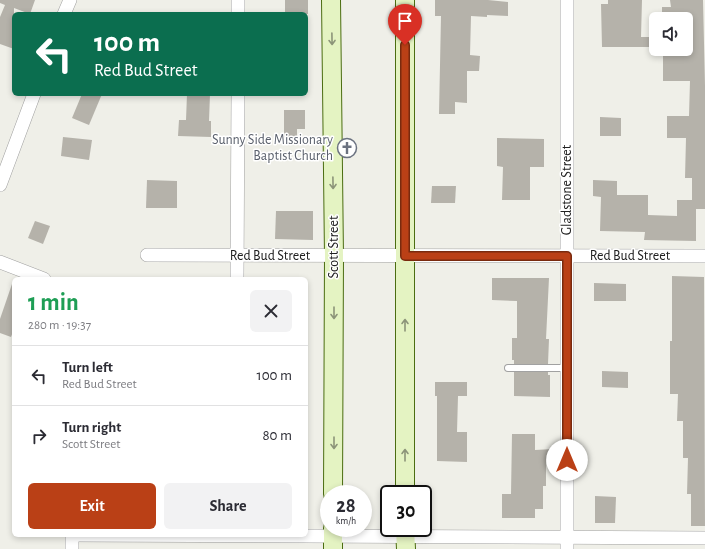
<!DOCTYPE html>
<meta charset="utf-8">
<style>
body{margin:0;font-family:"Alegreya Sans",sans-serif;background:#f2f2f3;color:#2b2b33;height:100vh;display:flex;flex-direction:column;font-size:15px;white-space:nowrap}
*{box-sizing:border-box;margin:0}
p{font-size:13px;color:#7c7c81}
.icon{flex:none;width:22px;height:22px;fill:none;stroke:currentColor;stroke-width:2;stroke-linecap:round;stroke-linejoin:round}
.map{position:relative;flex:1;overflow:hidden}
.drawer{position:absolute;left:12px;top:277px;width:296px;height:260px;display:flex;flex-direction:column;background:#fff;border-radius:6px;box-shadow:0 2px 6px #0003}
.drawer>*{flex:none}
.top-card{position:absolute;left:12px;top:12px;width:296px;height:84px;border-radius:6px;box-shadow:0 2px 6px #0003;background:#0b6e4f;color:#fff;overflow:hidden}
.buttons{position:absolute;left:649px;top:12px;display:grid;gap:8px}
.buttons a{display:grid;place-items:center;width:44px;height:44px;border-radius:6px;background:#fff;box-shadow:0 2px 6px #0003;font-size:20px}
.speed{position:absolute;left:320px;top:485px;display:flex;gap:8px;font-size:20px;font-weight:700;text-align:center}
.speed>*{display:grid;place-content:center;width:52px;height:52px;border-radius:50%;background:#fff;box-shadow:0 2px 6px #0003;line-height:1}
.speed small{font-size:10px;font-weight:400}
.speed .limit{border:2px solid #111;border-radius:6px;background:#fff;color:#111}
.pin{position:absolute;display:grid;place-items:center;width:34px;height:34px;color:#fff;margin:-41px -17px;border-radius:50% 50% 50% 0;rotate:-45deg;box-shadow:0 0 4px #0007}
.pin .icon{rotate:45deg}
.me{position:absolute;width:44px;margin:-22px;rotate:0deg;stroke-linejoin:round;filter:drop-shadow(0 0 3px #0008)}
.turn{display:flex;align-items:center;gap:14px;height:84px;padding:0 16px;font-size:18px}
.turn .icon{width:52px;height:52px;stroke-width:2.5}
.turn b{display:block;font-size:28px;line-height:34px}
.round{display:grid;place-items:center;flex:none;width:42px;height:42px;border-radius:6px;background:#f2f2f3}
.head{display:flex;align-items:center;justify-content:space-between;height:68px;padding:0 16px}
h1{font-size:24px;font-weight:700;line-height:30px;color:#1e9e55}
.action{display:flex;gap:8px;margin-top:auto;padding:8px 16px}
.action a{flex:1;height:46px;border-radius:6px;background:#ba4016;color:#fff;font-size:16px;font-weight:700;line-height:46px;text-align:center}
.action a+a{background:#f2f2f3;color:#2b2b33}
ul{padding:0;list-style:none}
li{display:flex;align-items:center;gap:12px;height:60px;padding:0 16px;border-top:1px solid #e1e1e2}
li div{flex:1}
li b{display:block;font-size:15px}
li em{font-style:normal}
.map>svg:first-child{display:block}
.building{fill:#b5b2aa}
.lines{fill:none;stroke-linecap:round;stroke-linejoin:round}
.service-casing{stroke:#a1a1a1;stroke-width:8}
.minor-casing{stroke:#a1a1a1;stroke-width:14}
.secondary-casing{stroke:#4b6d11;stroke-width:20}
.service{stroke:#fff;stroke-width:6}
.minor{stroke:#fff;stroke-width:13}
.secondary{stroke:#e4f3c2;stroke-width:18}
.oneway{stroke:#8c9479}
.route-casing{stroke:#792a0e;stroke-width:10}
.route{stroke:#ba4016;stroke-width:7}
.labels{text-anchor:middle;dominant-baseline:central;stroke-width:3;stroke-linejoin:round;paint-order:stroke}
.worship-label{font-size:14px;fill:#5b616d;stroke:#fff;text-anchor:end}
.street-label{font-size:14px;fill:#202020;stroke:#fff}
</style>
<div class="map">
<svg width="705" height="549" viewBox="0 0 705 549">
<rect width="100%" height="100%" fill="#efefe8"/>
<g class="building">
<polygon points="0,0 35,0 30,14 14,8 14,49 0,44 0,17 5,5 0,3"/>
<rect x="285" y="0" width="23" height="14"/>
<polygon points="435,0 488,0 508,2 508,16 487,15 487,17 471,16 470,55 480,56 479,71 467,71 467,103 455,102 455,114 439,114 441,16 435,16"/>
<polygon points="608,0 642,0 641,37 656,37 656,47 602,47 601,4 608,4"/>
<polygon points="670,0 703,0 705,86 705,209 696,209 696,241 644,240 645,232 600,231 601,197 593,196 593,180 617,181 617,195 648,195 648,215 677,216 677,200 692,200 692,178 685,178 686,138 667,138 667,116 689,116 690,81 663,81 663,53 686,53 686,19 662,19 662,7 671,7"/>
<polygon points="82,94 102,94 89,125 72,118"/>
<polygon points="187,94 210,94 209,121 211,121 211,137 178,136 179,120 186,120"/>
<polygon points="284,110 305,110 305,129 297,129 297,139 284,139"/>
<polygon points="600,117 621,118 621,136 600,136"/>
<polygon points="63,137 92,140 89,160 61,156"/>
<polygon points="497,138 544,139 544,167 530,167 530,200 502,200 503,167 497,166"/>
<polygon points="147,180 177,181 177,208 146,208"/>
<polygon points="432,186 456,186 455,203 431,203"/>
<polygon points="276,211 313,211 313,240 275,239"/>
<polygon points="35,221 50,226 43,244 28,238"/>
<polygon points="672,276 704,277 705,526 691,526 691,494 687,494 688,458 683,458 683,421 677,421 678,394 670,394 670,341 672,341"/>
<polygon points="492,278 549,278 546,339 549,339 548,364 514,364 514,360 512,360 512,338 517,338 517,301 492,300"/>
<polygon points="594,283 626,284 626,301 594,301"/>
<polygon points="12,284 14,284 14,329 11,337 0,333 0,319"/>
<polygon points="602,371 628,372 628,388 602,387"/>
<polygon points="514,372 548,372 548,375 550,375 550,397 514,396"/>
<polygon points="435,382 467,382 467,396 458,396 457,432 467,432 467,462 437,461 437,396 435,396"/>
<polygon points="512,434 535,434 535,450 553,449 553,461 546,461 546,486 543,486 543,509 535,509 535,518 502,518 502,494 511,494"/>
<polygon points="595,496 616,497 615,523 595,523"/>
</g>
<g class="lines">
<defs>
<polyline id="service" points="508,368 567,368"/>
<g id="minor">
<polyline points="567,0 567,549"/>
<polyline points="64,14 70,0"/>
<polyline points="238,14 238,0"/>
<polyline points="0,185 34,94"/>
<polyline points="147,255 705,256"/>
<polyline points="0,262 44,279"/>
<polyline points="237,279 238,94"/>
<polyline points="72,535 705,538"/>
<polyline points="72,535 72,549"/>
</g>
<g id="secondary">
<polyline points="331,0 334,256 333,494"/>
<polyline points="405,0 405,494"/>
<polyline points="405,528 406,549"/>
<polyline points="333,549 333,528"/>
</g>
</defs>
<use href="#service" class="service-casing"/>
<use href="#minor" class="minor-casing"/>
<use href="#secondary" class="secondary-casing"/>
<use href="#service" class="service"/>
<use href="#minor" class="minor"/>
<use href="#secondary" class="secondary"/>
</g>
<defs><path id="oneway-shaft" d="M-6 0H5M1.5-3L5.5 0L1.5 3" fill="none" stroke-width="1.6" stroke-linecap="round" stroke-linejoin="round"/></defs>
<g class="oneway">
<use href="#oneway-shaft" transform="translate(332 39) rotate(89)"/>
<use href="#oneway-shaft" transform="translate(333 183) rotate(89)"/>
<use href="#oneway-shaft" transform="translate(334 313) rotate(90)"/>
<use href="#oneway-shaft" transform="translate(405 325) rotate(-90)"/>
<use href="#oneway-shaft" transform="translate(334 443) rotate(90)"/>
<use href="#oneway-shaft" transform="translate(405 455) rotate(-90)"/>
</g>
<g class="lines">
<defs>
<polyline id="route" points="405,45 405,256 567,256 567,460"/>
</defs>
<use href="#route" class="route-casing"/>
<use href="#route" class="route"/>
</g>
<defs>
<symbol id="church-ring" viewBox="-11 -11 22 22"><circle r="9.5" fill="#fff" stroke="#6b7280" stroke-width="1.5"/><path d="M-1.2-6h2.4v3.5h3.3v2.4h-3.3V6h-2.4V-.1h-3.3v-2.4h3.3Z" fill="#6b7280"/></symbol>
</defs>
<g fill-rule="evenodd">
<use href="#church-ring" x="336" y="137" width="22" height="22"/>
</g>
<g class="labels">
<g class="worship-label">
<text x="333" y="140">Sunny Side Missionary<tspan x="333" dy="16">Baptist Church</tspan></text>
</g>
<g class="street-label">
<text transform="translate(567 190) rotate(-90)">Gladstone Street</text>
<text transform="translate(334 247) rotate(-90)">Scott Street</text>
<text x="270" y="256">Red Bud Street</text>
<text x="630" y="256">Red Bud Street</text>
</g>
</g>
</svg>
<div class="buttons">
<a><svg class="icon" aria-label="sound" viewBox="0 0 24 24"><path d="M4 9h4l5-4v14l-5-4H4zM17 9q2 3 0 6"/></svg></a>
</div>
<div class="speed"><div>28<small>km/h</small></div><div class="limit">30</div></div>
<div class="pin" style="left:405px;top:45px;background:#d93025"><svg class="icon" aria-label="arrive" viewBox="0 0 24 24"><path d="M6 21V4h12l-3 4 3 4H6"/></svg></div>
<svg class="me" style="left:567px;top:460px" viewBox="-20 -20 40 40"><circle r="19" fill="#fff"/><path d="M0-13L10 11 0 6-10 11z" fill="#ba4016"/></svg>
<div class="top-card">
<div class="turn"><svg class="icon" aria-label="left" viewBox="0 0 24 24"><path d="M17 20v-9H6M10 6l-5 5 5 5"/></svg><div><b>100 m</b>Red Bud Street</div></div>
</div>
<section class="drawer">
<div class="head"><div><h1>1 min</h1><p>280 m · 19:37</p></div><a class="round"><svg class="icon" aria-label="close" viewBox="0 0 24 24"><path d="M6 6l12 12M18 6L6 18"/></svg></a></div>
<ul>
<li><svg class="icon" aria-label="left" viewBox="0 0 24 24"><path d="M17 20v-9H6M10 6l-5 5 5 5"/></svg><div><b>Turn left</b><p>Red Bud Street</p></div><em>100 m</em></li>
<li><svg class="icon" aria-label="right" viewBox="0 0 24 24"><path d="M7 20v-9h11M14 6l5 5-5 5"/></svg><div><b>Turn right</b><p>Scott Street</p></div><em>80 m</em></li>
</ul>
<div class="action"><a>Exit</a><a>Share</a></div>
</section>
</div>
